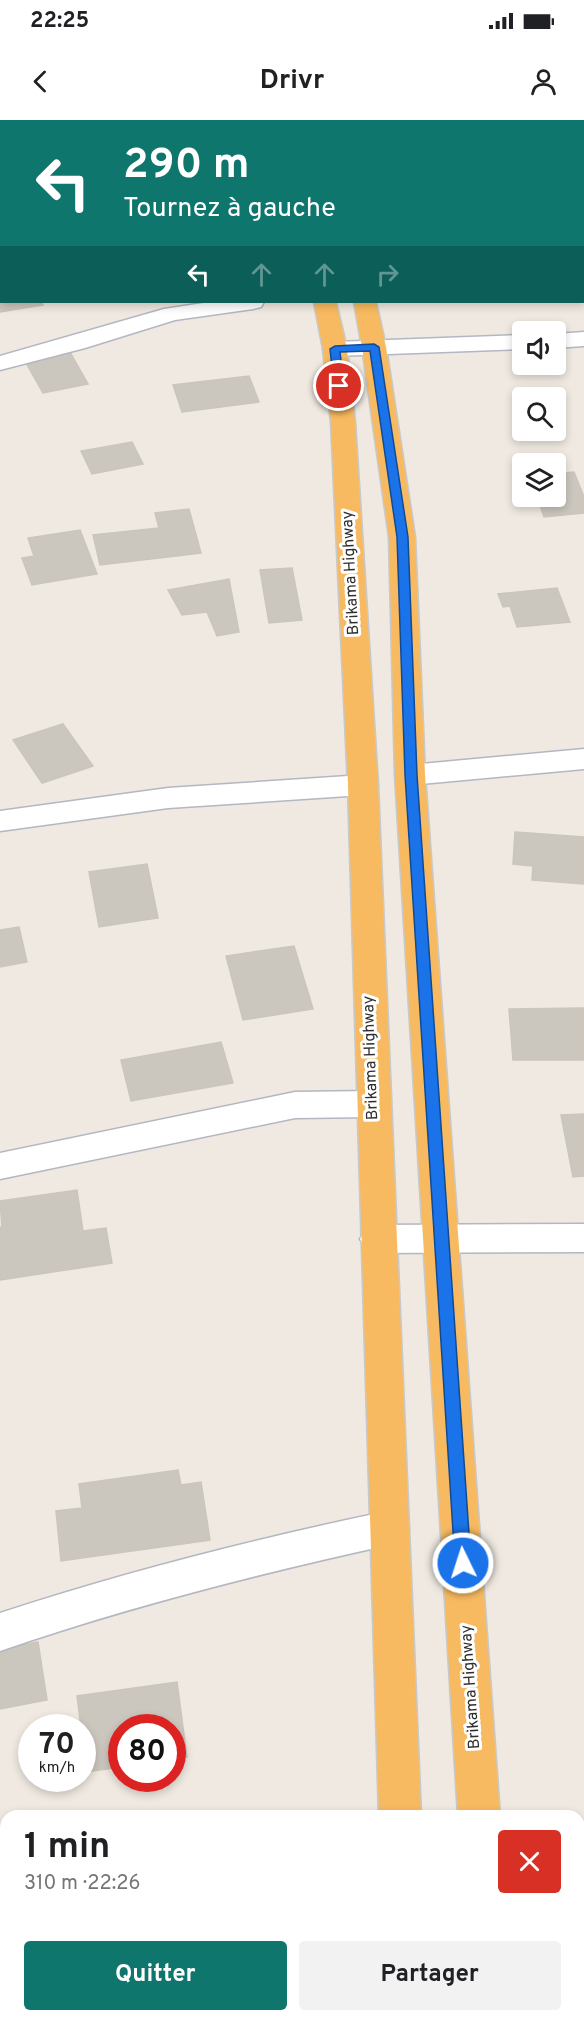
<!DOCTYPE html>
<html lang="fr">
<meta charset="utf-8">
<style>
body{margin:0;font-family:Overpass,sans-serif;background:#f2f2f2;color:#202124;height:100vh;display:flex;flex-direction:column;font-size:22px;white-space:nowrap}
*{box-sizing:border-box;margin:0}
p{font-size:20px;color:#757577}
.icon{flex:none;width:33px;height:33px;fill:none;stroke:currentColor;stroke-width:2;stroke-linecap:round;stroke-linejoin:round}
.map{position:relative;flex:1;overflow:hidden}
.sheet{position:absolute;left:0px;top:1690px;width:585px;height:212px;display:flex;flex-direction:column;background:#fff;border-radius:18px 18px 0 0;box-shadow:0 3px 9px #0003}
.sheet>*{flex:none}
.banner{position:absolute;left:0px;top:0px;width:585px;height:183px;box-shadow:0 3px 9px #0003;background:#0f766e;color:#fff;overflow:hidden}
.tools{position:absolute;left:512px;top:201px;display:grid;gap:12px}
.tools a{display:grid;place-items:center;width:54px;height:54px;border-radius:6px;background:#fff;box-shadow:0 3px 9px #0003;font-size:30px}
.speed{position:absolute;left:18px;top:1594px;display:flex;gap:12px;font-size:30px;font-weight:700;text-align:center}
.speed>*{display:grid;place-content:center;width:78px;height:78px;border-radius:50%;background:#fff;box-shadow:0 3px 9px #0003;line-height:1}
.speed small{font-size:15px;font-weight:400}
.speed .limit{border:9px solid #d22;background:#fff;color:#111}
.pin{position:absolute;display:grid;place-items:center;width:51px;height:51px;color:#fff;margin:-26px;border:3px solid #fff;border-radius:50%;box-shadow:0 2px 6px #0007}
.me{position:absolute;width:66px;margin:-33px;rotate:356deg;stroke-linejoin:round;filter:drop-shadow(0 0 4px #0008)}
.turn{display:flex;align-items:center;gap:21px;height:126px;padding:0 24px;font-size:27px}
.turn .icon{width:78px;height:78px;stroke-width:2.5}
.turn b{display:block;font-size:42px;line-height:51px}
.lanes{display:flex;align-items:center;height:57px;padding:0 24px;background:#0003;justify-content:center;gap:30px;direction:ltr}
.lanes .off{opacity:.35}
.round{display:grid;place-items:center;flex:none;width:63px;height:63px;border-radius:6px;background:#f2f2f2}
.overview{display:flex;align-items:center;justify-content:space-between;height:102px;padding:0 24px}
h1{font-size:36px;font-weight:700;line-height:45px}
.primary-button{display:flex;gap:12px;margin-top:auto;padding:12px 24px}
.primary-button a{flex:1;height:69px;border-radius:6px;background:#0f766e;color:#fff;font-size:24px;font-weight:700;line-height:69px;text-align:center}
.primary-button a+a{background:#f2f2f2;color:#202124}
.status{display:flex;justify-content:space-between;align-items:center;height:42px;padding:0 30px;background:#fff;direction:ltr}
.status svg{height:16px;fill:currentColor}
header{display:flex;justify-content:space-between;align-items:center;height:78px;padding:0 24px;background:#fff;font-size:27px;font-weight:700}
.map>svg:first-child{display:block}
.building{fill:#cbc7bf;stroke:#cbc5ba;stroke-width:1.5}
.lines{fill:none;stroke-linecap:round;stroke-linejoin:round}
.minor-casing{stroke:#b4b7c1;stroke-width:3}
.secondary-casing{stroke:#b4b7c1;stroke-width:3}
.trunk-casing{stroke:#c9c9c9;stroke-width:3}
.minor{fill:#fff;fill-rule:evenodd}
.secondary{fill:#fff;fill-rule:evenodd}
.trunk{fill:#f8ba60;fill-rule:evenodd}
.route{fill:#1a73e8;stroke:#114b97;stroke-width:1.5}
.labels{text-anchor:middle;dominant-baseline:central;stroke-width:6;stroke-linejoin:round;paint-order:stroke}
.street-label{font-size:16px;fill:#2e2e2e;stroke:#fff}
</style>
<div class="status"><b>22:25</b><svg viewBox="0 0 49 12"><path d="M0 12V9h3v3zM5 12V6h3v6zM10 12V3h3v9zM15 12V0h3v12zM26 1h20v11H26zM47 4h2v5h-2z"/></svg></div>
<header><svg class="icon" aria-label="back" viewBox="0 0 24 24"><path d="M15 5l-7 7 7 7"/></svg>Drivr<svg class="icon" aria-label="person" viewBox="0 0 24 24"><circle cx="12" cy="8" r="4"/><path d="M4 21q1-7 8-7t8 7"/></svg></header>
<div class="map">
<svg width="584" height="1901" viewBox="0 0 584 1901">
<rect width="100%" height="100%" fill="#efe9e1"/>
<g class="building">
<polygon points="421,0 474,0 475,2 422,2"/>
<polygon points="2,153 2,182 41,182 43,185 0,192"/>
<polygon points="70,232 88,264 43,273 25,241"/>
<polygon points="249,256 259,282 182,292 173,265"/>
<polygon points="132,322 143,344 92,354 81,331"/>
<polygon points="574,352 584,377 584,393 544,397 537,376 555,376 555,354"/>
<polygon points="189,389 201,433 100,445 93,415 159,408 155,393"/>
<polygon points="80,410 97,454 32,465 22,438 34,436 28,418"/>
<polygon points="292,448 302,500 269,503 260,450"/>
<polygon points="229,459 239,512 217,516 207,492 182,495 168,470"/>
<polygon points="557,468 570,502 517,507 510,486 503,487 498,474"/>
<polygon points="63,604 93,646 42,663 13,620"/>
<polygon points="515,712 584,717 584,764 532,760 533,746 513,744"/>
<polygon points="147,744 158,798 99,807 89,752"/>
<polygon points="19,807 27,842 0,847 0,810"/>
<polygon points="294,826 313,889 243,900 226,836"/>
<polygon points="584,888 584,940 513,940 509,889"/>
<polygon points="221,922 233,963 131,981 121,940"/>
<polygon points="584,994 584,1056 573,1057 561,995"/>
<polygon points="77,1070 83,1111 106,1108 112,1143 0,1160 0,1107 2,1107 0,1081"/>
<polygon points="178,1350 181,1365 201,1362 210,1420 61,1441 56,1391 82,1388 79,1364"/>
<polygon points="38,1522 47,1580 0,1589 0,1530"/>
<polygon points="177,1562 187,1637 172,1639 172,1608 122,1608 122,1647 85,1652 82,1608 81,1608 77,1576"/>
<polygon points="38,1896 142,1896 143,1901 39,1901"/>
</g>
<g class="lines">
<defs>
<g id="minor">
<rect x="0" y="73" width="2" height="12"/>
<polygon points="0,117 2,118 2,131 0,131"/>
<polygon points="210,182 264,182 261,187 253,189 175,200 85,228 0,250 0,236 164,189"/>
<polygon points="584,212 584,226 555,228 555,214"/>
<polygon points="522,215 522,229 335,236 327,234 323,229 327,224 335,222"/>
<polygon points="584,629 584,649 410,665 400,662 395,655 400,648 410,645"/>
<polygon points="363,655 373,658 378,665 373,672 363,675 168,688 0,711 0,691 168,668"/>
<polygon points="373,971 385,975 390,984 385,993 373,997 295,998 0,1059 0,1033 295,972"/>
<path d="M389,1391L403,1396L409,1408L403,1420L389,1425C257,1454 128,1487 0,1531V1493C128,1451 258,1418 389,1391Z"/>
</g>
<polygon id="secondary" points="584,1104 584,1132 378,1133 366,1129 360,1119 366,1109 378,1105"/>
<g id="trunk">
<rect x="270" y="0" width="20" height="2"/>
<rect x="307" y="0" width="20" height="2"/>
<polygon points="314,182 336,182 347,229 355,302 378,665 421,1696 379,1696 348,665 331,302 323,229"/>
<polygon points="354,182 376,182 386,227 415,417 425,655 500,1696 458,1696 395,655 389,417 362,227"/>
<rect x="385" y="1896" width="46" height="5"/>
<polygon points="468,1896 514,1896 515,1901 469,1901"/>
</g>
</defs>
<use href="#minor" class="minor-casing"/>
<use href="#secondary" class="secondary-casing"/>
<use href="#trunk" class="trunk-casing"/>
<use href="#minor" class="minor"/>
<use href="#secondary" class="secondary"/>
<use href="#trunk" class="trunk"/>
</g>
<polygon class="route" points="374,224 379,227 408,417 417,655 471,1443 469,1449 463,1451 457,1449 455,1443 405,655 397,417 370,231 340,232 344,266 339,269 334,266 330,229 335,226"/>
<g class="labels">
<g class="street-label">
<text transform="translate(351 453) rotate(-93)">Brikama Highway</text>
<text transform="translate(371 938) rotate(-92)">Brikama Highway</text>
<text transform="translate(471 1567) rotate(-94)">Brikama Highway</text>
</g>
</g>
</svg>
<div class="tools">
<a><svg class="icon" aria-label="sound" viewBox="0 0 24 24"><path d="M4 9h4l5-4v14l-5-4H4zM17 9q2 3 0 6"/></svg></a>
<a><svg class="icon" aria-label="search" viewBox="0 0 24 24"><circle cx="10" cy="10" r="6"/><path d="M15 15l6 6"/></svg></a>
<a><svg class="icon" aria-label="layers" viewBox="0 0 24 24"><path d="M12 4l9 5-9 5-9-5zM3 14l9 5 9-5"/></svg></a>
</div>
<div class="speed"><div>70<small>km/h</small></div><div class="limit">80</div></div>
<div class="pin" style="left:339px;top:266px;background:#d93025"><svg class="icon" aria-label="arrive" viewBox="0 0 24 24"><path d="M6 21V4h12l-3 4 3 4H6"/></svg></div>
<svg class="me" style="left:463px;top:1443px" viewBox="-20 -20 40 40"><circle r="17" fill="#1a73e8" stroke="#fff" stroke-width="3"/><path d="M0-11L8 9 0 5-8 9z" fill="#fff"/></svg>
<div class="banner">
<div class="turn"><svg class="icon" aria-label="left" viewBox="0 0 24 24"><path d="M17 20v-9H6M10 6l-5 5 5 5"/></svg><div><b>290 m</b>Tournez à gauche</div></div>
<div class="lanes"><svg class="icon" aria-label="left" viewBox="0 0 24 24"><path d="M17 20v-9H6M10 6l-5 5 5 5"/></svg><svg class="icon off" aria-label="ahead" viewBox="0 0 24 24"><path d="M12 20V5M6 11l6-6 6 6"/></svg><svg class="icon off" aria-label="ahead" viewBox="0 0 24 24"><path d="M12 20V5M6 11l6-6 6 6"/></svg><svg class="icon off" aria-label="right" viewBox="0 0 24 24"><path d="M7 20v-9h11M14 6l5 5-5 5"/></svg></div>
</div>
<section class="sheet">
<div class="overview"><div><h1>1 min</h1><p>310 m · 22:26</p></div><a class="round" style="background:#d93025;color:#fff"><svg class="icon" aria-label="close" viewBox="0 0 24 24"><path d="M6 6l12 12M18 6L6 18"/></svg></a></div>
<div class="primary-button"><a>Quitter</a><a>Partager</a></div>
</section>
</div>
